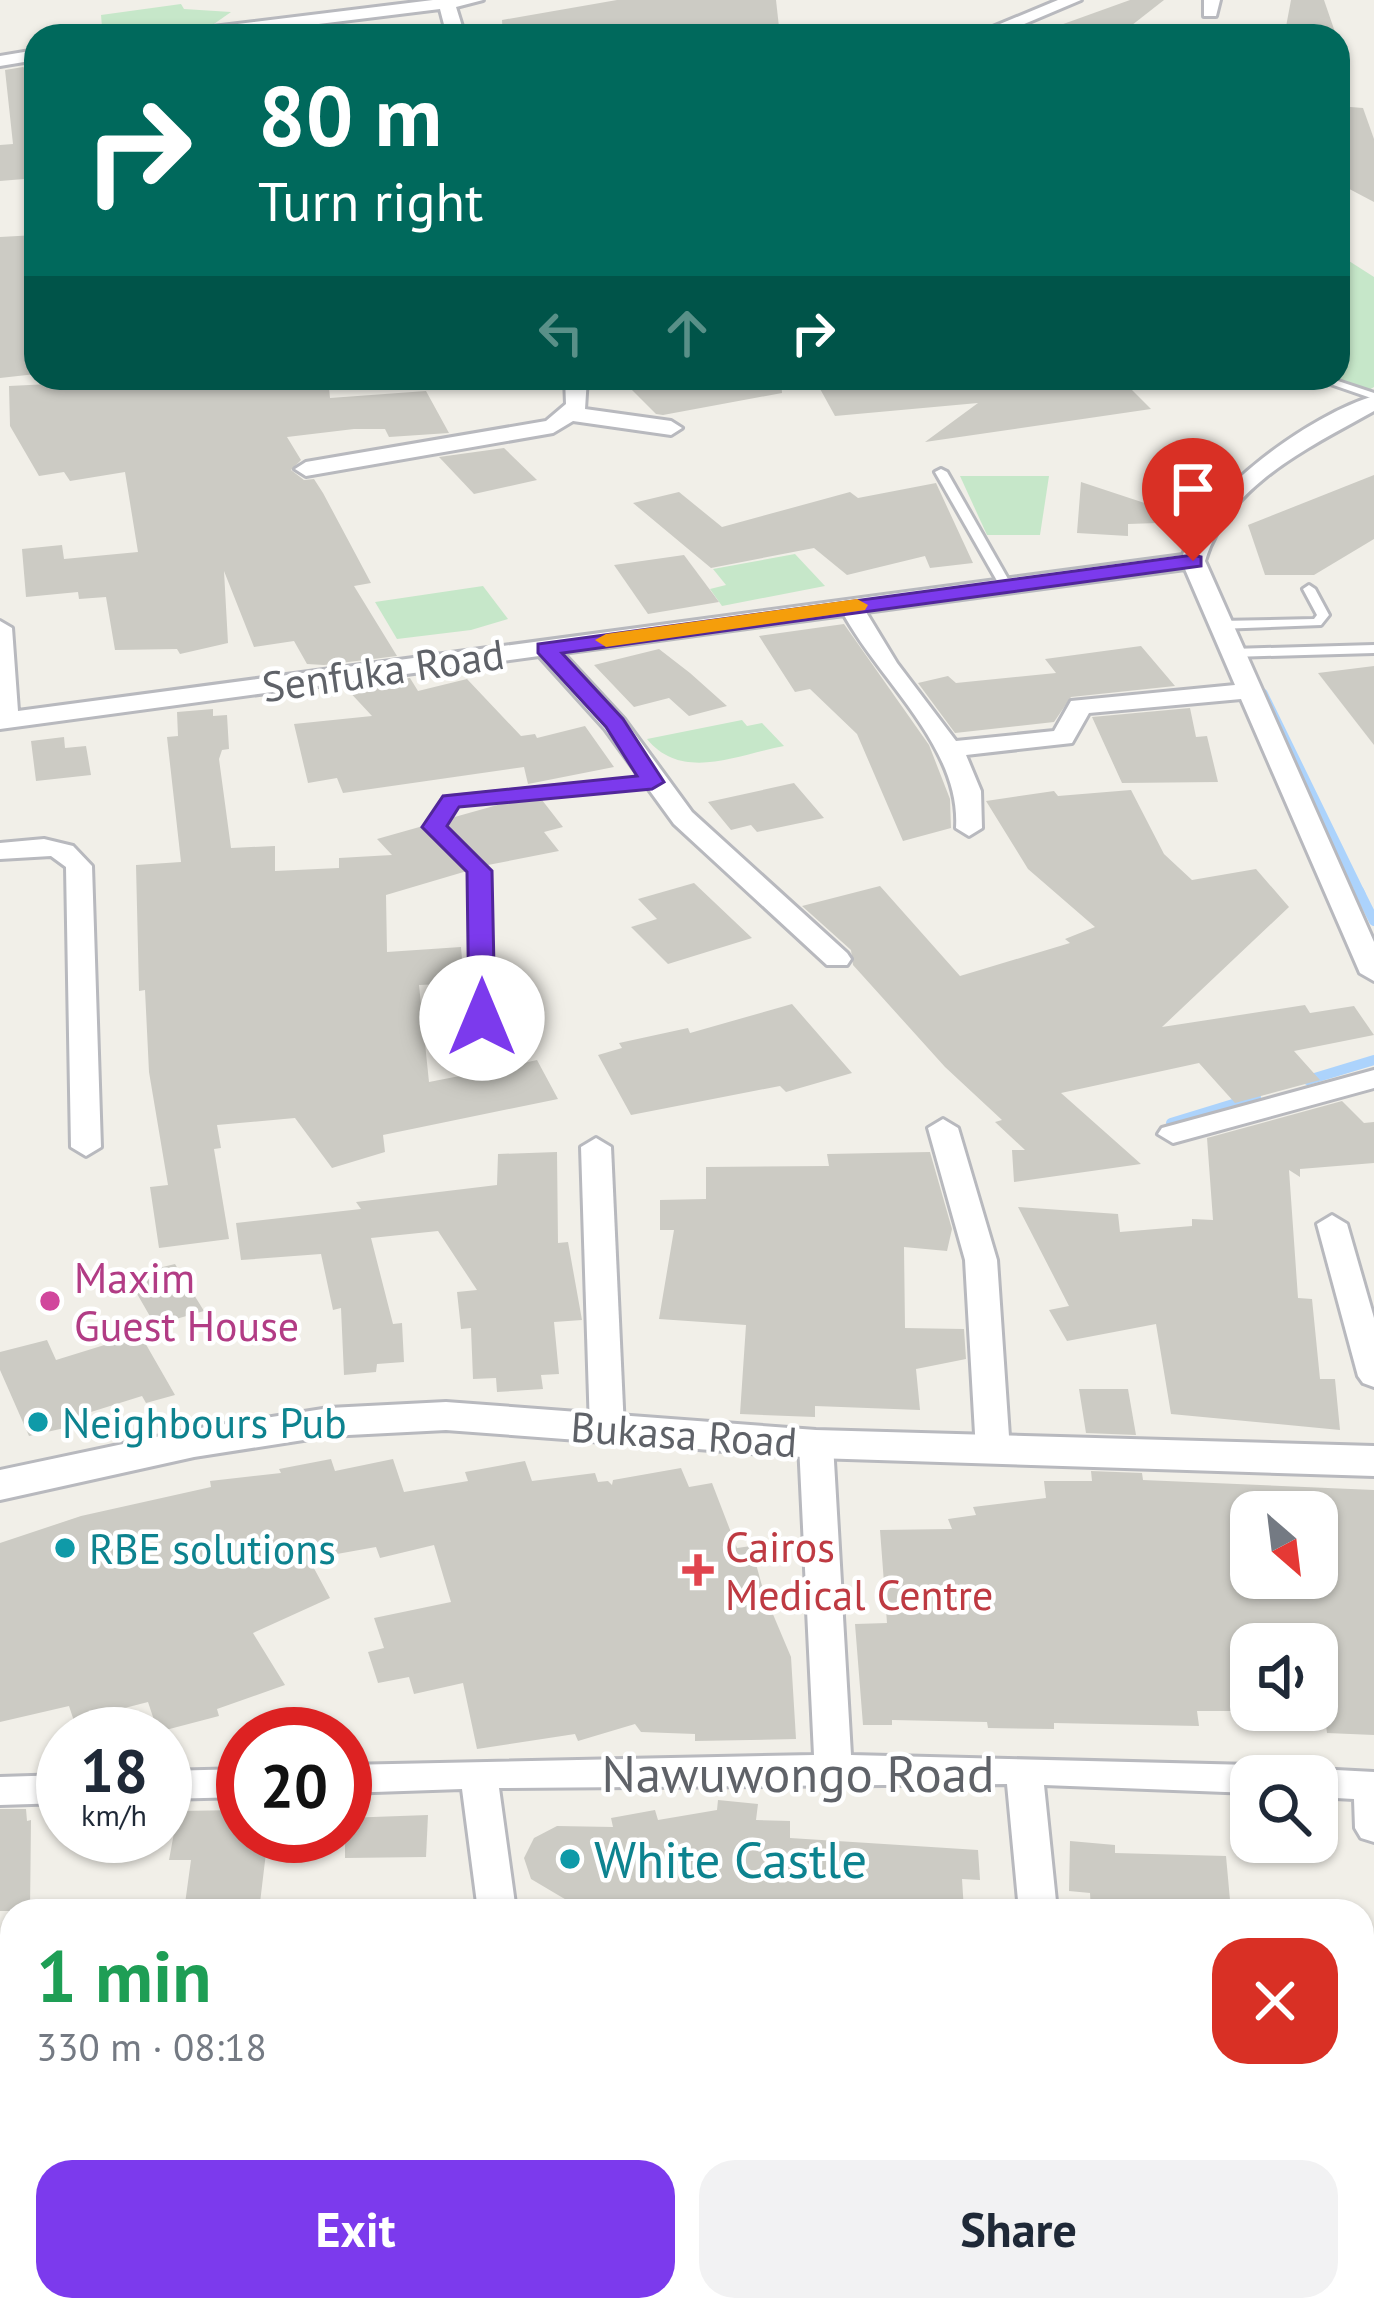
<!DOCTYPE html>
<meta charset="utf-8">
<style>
body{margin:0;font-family:"PT Sans",sans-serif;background:#f2f2f3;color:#1f2937;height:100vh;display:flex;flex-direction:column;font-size:45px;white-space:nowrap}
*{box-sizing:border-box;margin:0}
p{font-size:39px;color:#747a83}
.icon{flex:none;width:66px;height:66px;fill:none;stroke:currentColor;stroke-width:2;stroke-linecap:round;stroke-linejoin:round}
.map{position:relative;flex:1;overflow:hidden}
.side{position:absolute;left:0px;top:1899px;width:1374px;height:423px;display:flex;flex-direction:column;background:#fff;border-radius:36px 36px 0 0;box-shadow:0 3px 9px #0004}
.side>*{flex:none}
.banner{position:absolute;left:24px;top:24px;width:1326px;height:366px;border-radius:36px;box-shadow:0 3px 9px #0004;background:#00695c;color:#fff;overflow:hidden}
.needle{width:78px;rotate:152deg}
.tools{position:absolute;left:1230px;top:1491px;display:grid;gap:24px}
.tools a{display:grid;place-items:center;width:108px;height:108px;border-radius:24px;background:#fff;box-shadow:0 3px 9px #0004;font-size:60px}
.speed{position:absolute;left:36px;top:1707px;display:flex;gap:24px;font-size:60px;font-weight:700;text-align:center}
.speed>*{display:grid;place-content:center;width:156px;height:156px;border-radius:50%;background:#fff;box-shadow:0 3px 9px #0004;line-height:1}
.speed small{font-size:30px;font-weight:400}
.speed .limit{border:18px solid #d22;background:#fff;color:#111}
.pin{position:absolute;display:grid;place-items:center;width:102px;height:102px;color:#fff;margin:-123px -51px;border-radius:50% 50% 50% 0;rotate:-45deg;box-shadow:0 0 12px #0007}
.pin .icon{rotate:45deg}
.me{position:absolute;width:132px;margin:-66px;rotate:0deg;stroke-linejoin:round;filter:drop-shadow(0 0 9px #0008)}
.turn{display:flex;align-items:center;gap:42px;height:252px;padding:0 36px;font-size:54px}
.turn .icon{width:156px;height:156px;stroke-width:2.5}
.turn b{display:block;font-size:84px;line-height:102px}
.lanes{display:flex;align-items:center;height:114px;padding:0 36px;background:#0003;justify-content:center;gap:60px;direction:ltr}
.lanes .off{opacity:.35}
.round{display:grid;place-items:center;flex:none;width:126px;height:126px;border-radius:36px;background:#f2f2f3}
.summary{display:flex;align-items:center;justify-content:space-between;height:204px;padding:0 36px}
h1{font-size:72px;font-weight:800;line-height:90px;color:#1e9e55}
.button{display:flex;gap:24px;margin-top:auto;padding:24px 36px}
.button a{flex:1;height:138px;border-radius:36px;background:#7c3aed;color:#fff;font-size:48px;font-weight:800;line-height:138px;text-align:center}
.button a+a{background:#f2f2f3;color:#1f2937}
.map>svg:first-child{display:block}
.green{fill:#c6e7c9}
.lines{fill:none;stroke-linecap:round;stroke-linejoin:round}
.stream-far1{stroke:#acd3fc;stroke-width:9}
.stream{stroke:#acd3fc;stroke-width:10}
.building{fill:#cccbc4;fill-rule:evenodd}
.service-casing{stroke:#b8b9be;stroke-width:6}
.minor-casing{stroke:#b8b9be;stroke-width:6}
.tertiary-casing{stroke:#b8b9be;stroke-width:6}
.service{fill:#fff;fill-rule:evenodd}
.minor{fill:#fff;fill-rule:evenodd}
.tertiary{fill:#fff;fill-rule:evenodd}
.route{fill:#7c3aed;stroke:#51269a;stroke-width:3}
.slow{fill:#f59e0b}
.hotel-dot{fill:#d1479c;stroke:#fff;stroke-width:4.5}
.culture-dot{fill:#0f9aa8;stroke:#fff;stroke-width:4.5}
.health-dot{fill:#e0444e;stroke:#fff;stroke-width:4.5}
.labels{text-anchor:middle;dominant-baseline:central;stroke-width:9;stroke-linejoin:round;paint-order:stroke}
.street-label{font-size:42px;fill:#5f6268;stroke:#fff}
.hotel-label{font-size:42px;fill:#b23c85;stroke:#fff;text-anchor:start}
.culture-label{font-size:42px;fill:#0d838f;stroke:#fff;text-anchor:start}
.health-label{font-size:42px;fill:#be3a42;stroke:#fff;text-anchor:start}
.near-street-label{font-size:51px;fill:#5f6268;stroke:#fff}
.near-culture-label{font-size:51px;fill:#0d838f;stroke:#fff;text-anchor:start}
</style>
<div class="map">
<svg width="1374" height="2321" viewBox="0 0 1374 2321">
<rect width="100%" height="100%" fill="#f1efe8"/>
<g class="green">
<polygon points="181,4 184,9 231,12 211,26 131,35 129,29 102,27 101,15"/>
<polygon points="1338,254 1374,277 1374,387 1367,391 1337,378"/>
<polygon points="960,476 1049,476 1040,535 987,535"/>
<polygon points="795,554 825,586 722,606 710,589 726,585 713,569"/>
<polygon points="483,586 508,619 471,630 397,639 375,602"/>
<path d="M742,720L747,726L762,723L784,746C737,755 682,782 647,739Z"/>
</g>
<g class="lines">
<polyline class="stream-far1" points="1263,693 1361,894"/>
<g class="stream">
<polyline points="1359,891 1374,921"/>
<polyline points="1308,1080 1374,1060"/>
<polyline points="1171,1123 1256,1097"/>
</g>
</g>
<g class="building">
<polygon points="617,0 776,0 780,36 503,36 502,20"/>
<polygon points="1130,0 1164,0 1118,36 1042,36 1041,32"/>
<polygon points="1291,0 1324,0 1336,35 1285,32"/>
<polygon points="23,67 36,75 36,178 0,181 0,145 13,144 5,70"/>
<polygon points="1338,106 1363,108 1374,139 1374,202 1338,183"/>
<polygon points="36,235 36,374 0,378 0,237"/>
<polygon points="172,378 328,378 330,398 426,391 449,433 389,437 385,429 354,429 287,437 301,460 291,470 304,480 314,479 323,493 371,583 354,586 397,656 324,665 307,664 294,641 254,647 224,571 228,643 180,654 177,649 115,650 106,597 79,599 78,592 26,597 22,549 62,545 64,559 138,552 125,472 70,481 64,472 39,476 10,426 9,386"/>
<polygon points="620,378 781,378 782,393 663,415 656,414"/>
<polygon points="821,378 1120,378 1151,409 925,442 978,403 835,416 819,387 826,386"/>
<polygon points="504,448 537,480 474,494 439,457"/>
<polygon points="1374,475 1374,539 1314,575 1265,575 1248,525"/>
<polygon points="1081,482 1190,518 1189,522 1128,524 1128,536 1077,533"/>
<polygon points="936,483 973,563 930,568 925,556 847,575 814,548 711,568 633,503 679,492 722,527 850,492 858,498"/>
<polygon points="684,555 719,602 648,614 614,565"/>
<polygon points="844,624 929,745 950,799 951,828 903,841 857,734 810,689 795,692 759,636"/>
<polygon points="1141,646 1175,686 1071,697 1054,722 955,733 918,683 948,676 956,683 1056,673 1045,659"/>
<polygon points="659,649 690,673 727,706 689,716 669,698 634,707 594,665"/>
<polygon points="1374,666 1374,745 1318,673"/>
<polygon points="410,678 418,691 467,679 521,736 535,734 537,738 585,726 614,767 528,784 524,767 343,793 337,778 308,783 294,724 372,716 345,687"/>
<polygon points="1190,708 1196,737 1207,736 1218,782 1122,783 1092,717"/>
<polygon points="213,709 213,716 227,715 229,749 222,750 219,759 231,848 275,846 275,871 339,868 339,858 392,855 377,839 423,826 467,871 386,895 387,952 461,947 464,983 419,985 429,1082 480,1072 495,1076 501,1068 537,1060 558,1099 383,1135 385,1152 332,1168 295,1118 217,1125 221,1148 214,1149 229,1239 159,1248 150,1187 168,1185 149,1072 145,990 139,991 136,865 181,862 167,737 178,736 177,712"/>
<polygon points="64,737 65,748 86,746 91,775 36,781 31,741"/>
<polygon points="794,783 824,818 757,832 751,825 731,830 708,802"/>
<polygon points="1131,790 1164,854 1192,880 1256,869 1289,907 1162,1027 1305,1005 1310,1013 1354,1006 1374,1035 1294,1051 1320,1080 1235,1103 1199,1063 1061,1093 1141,1164 1014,1182 1012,1150 1025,1150 995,1122 1002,1120 945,1067 853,965 851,950 802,906 880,886 960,976 1070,943 1065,939 1095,927 1028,869 986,801 1054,791 1058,796"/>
<polygon points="542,800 563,827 544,832 559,851 488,865 447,825 451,818 501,804"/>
<polygon points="694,883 752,938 668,964 631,927 657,919 638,899"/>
<polygon points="792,1004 852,1073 786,1092 780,1086 631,1115 598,1055 622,1048 619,1043 688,1028 690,1033"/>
<polygon points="1342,1101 1364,1123 1374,1122 1374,1163 1300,1169 1300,1177 1289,1170 1298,1298 1312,1299 1320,1379 1335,1379 1340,1430 1171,1414 1156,1324 1067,1341 1049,1310 1069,1306 1018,1207 1118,1214 1120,1232 1192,1226 1192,1219 1213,1220 1207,1138"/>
<polygon points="557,1152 558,1243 568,1242 582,1320 554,1322 559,1374 541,1375 543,1389 497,1392 496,1378 473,1379 471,1328 461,1329 457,1292 477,1290 438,1231 371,1238 393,1324 402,1323 404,1362 377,1364 376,1372 344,1375 341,1308 333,1310 321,1254 241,1260 236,1223 361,1209 356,1202 497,1185 498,1154"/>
<polygon points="930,1152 952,1229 947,1251 904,1247 905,1328 964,1329 966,1359 916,1369 920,1410 815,1406 815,1417 740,1414 746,1325 659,1319 674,1230 660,1230 660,1200 706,1199 706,1167 829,1166 827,1154"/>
<polygon points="175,1264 204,1311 155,1325 136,1292 145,1290 138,1273"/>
<polygon points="140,1334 175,1395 146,1403 142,1396 75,1417 78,1425 29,1436 0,1370 0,1352 47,1340 56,1360"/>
<polygon points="1079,1389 1128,1389 1136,1435 1086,1433"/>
<polygon points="331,1459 335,1471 393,1459 404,1492 468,1481 465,1472 525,1461 532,1481 595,1473 598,1482 608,1481 612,1485 613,1480 681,1468 689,1487 712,1483 737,1548 751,1546 764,1593 791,1657 796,1739 695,1741 695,1734 641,1732 635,1724 578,1741 575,1734 477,1749 463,1683 414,1694 409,1677 378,1683 368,1652 384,1648 374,1618 451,1602 434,1545 380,1558 376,1547 309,1559 330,1598 253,1633 285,1685 217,1709 219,1716 158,1732 148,1702 74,1721 69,1706 0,1722 0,1543 81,1516 211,1487 210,1481 281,1473 279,1469"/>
<path d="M1091,1471L1142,1473L1143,1480L1374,1490V1735L1327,1733L1324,1711H1317V1644H1251V1711H1197L1199,1726L1054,1723V1729L988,1728L987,1722L892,1720V1725H863L855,1624L887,1623L880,1530L952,1529L948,1519L976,1515L973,1507L1046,1498L1044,1481H1092ZM1251,1512H1317V1579L1251,1578Z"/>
<polygon points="718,1800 758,1804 756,1820 790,1821 790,1838 978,1850 980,1880 962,1879 964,1911 585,1911 531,1879 524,1858 534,1838 557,1826 613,1827 611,1818 655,1810 658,1820 717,1810"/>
<polygon points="0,1809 26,1809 27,1821 31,1820 30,1911 0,1911"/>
<polygon points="243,1810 243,1836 268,1836 259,1911 184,1911 191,1860 169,1860 178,1811"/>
<polygon points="428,1815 426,1857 345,1858 345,1818"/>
<polygon points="1070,1841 1115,1845 1115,1853 1226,1856 1231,1911 1091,1911 1090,1893 1069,1891"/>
</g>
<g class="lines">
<defs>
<g id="service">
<polygon points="334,378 369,381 422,378 417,381 369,387"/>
<polygon points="1313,378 1329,378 1374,393 1374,399"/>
<polygon points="941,469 947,472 1012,586 1010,588 1002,588 1000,586 935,472"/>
<polygon points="1309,585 1315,589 1329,615 1321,625 1219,629 1213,625 1219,621 1314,619 1317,615 1303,589"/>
<polygon points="1374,645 1374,653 1232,657 1226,653 1232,649"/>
<polygon points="652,777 657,778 658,781 657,784 455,804 441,826 487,870 490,1018 497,1069 495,1072 485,1072 476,1018 473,871 427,827 446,798 451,797"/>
</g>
<g id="minor">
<polygon points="433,0 483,0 456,7 465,36 447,36 440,9 222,36 171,36 180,31"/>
<polygon points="1058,0 1081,0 996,36 971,36"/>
<polygon points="1204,0 1220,0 1216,16 1204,16"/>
<polygon points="36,50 36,60 0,66 0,56"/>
<polygon points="565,378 587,378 585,409 671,421 682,428 671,435 573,421 553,433 306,476 295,469 306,462 546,421 566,404"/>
<path d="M1374,396V411C1310,447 1227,485 1205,561L1374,942V981L1360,973L1241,699L1089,713L1072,743L966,755L981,791L982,828L969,836L956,828C961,748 881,682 844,615L563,653L624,719L692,812L847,953L851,959L847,965H827L674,824L605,729L539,656L0,729V621L12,628L18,711L1183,555C1202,492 1312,414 1374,396ZM1185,569L1235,685L1071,701L1054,731L956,741L897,663L866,612Z"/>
<polygon points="44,839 73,846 92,866 101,1147 86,1156 71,1147 66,867 51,856 0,859 0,843"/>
<polygon points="1374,1070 1374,1088 1173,1143 1158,1134 1162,1128"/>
<polygon points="943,1119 958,1128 997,1260 1010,1451 1005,1459 981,1459 976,1451 965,1260 928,1128"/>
<polygon points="596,1138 611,1147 624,1429 619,1437 595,1437 590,1429 581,1147"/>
<polygon points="1332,1215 1347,1224 1374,1318 1374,1387 1363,1383 1358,1376 1317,1224"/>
<polygon points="816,1433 828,1436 833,1444 851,1755 1251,1765 1264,1769 1268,1776 1251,1776 1251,1793 1044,1785 1057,1911 1019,1911 1007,1784 499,1788 516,1911 478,1911 462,1789 345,1793 345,1765 814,1755 799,1444 804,1436"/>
<polygon points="243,1769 243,1797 165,1799 165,1771"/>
<polygon points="1317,1769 1374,1772 1374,1842 1361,1838 1355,1828 1354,1799 1317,1797 1317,1776 1302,1776"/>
<polygon points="63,1775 63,1803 0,1805 0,1777"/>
</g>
<polygon id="tertiary" points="446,1402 816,1430 1374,1446 1374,1476 816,1458 446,1430 329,1436 194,1457 0,1500 0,1470 194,1429 329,1408"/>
</defs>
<use href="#service" class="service-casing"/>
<use href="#minor" class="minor-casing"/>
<use href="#tertiary" class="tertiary-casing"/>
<use href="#service" class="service"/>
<use href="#minor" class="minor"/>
<use href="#tertiary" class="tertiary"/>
</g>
<polygon class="route" points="1193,555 1201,557 1201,566 562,653 623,719 664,782 652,789 459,807 447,826 492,871 495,1018 482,1025 469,1018 467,872 422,827 443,796 637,776 606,727 538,653 538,644"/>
<polygon class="slow" points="857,599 868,605 865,610 606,647 595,640 606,634"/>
<circle class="hotel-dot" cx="50" cy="1301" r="12"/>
<g class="culture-dot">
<circle cx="38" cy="1422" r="12"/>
<circle cx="65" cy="1548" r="12"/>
<circle cx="570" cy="1859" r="12"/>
</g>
<path class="health-dot" d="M692 1552h12v12h12v12h-12v12h-12v-12h-12v-12h12z"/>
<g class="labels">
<g class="street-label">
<text transform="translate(383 670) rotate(-8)">Senfuka Road</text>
<text transform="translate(684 1434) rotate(4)">Bukasa Road</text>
</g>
<g class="hotel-label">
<text x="74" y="1277">Maxim<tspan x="74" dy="48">Guest House</tspan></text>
</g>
<g class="culture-label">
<text x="62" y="1422">Neighbours Pub</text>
<text x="89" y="1548">RBE solutions</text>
</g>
<g class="health-label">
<text x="725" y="1546">Cairos<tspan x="725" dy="48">Medical Centre</tspan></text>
</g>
<g class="near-street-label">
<text x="798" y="1773">Nawuwongo Road</text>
</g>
<g class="near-culture-label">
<text x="594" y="1859">White Castle</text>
</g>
</g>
</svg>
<div class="tools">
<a><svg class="needle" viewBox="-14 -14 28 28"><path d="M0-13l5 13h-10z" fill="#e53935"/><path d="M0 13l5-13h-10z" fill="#747a83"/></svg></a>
<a><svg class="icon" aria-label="sound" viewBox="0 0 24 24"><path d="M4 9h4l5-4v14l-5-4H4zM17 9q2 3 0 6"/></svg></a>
<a><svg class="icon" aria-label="search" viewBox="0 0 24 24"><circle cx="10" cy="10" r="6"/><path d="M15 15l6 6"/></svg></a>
</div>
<div class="speed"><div>18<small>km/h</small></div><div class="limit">20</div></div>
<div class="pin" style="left:1193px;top:561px;background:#d93025"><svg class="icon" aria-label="arrive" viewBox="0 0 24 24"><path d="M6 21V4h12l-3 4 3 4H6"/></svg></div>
<svg class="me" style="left:482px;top:1018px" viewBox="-20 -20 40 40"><circle r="19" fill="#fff"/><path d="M0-13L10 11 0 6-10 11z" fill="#7c3aed"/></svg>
<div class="banner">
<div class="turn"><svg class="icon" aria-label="right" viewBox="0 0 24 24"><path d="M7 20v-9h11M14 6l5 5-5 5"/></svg><div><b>80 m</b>Turn right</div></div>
<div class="lanes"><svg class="icon off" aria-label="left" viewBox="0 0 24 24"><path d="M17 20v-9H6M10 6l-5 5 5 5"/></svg><svg class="icon off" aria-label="ahead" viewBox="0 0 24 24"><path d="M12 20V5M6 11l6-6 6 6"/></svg><svg class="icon" aria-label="right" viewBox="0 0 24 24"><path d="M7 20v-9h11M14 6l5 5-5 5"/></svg></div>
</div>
<section class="side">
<div class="summary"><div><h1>1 min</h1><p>330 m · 08:18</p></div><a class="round" style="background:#d93025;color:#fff"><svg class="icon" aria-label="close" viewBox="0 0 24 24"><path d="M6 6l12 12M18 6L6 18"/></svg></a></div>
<div class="button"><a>Exit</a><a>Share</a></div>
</section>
</div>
